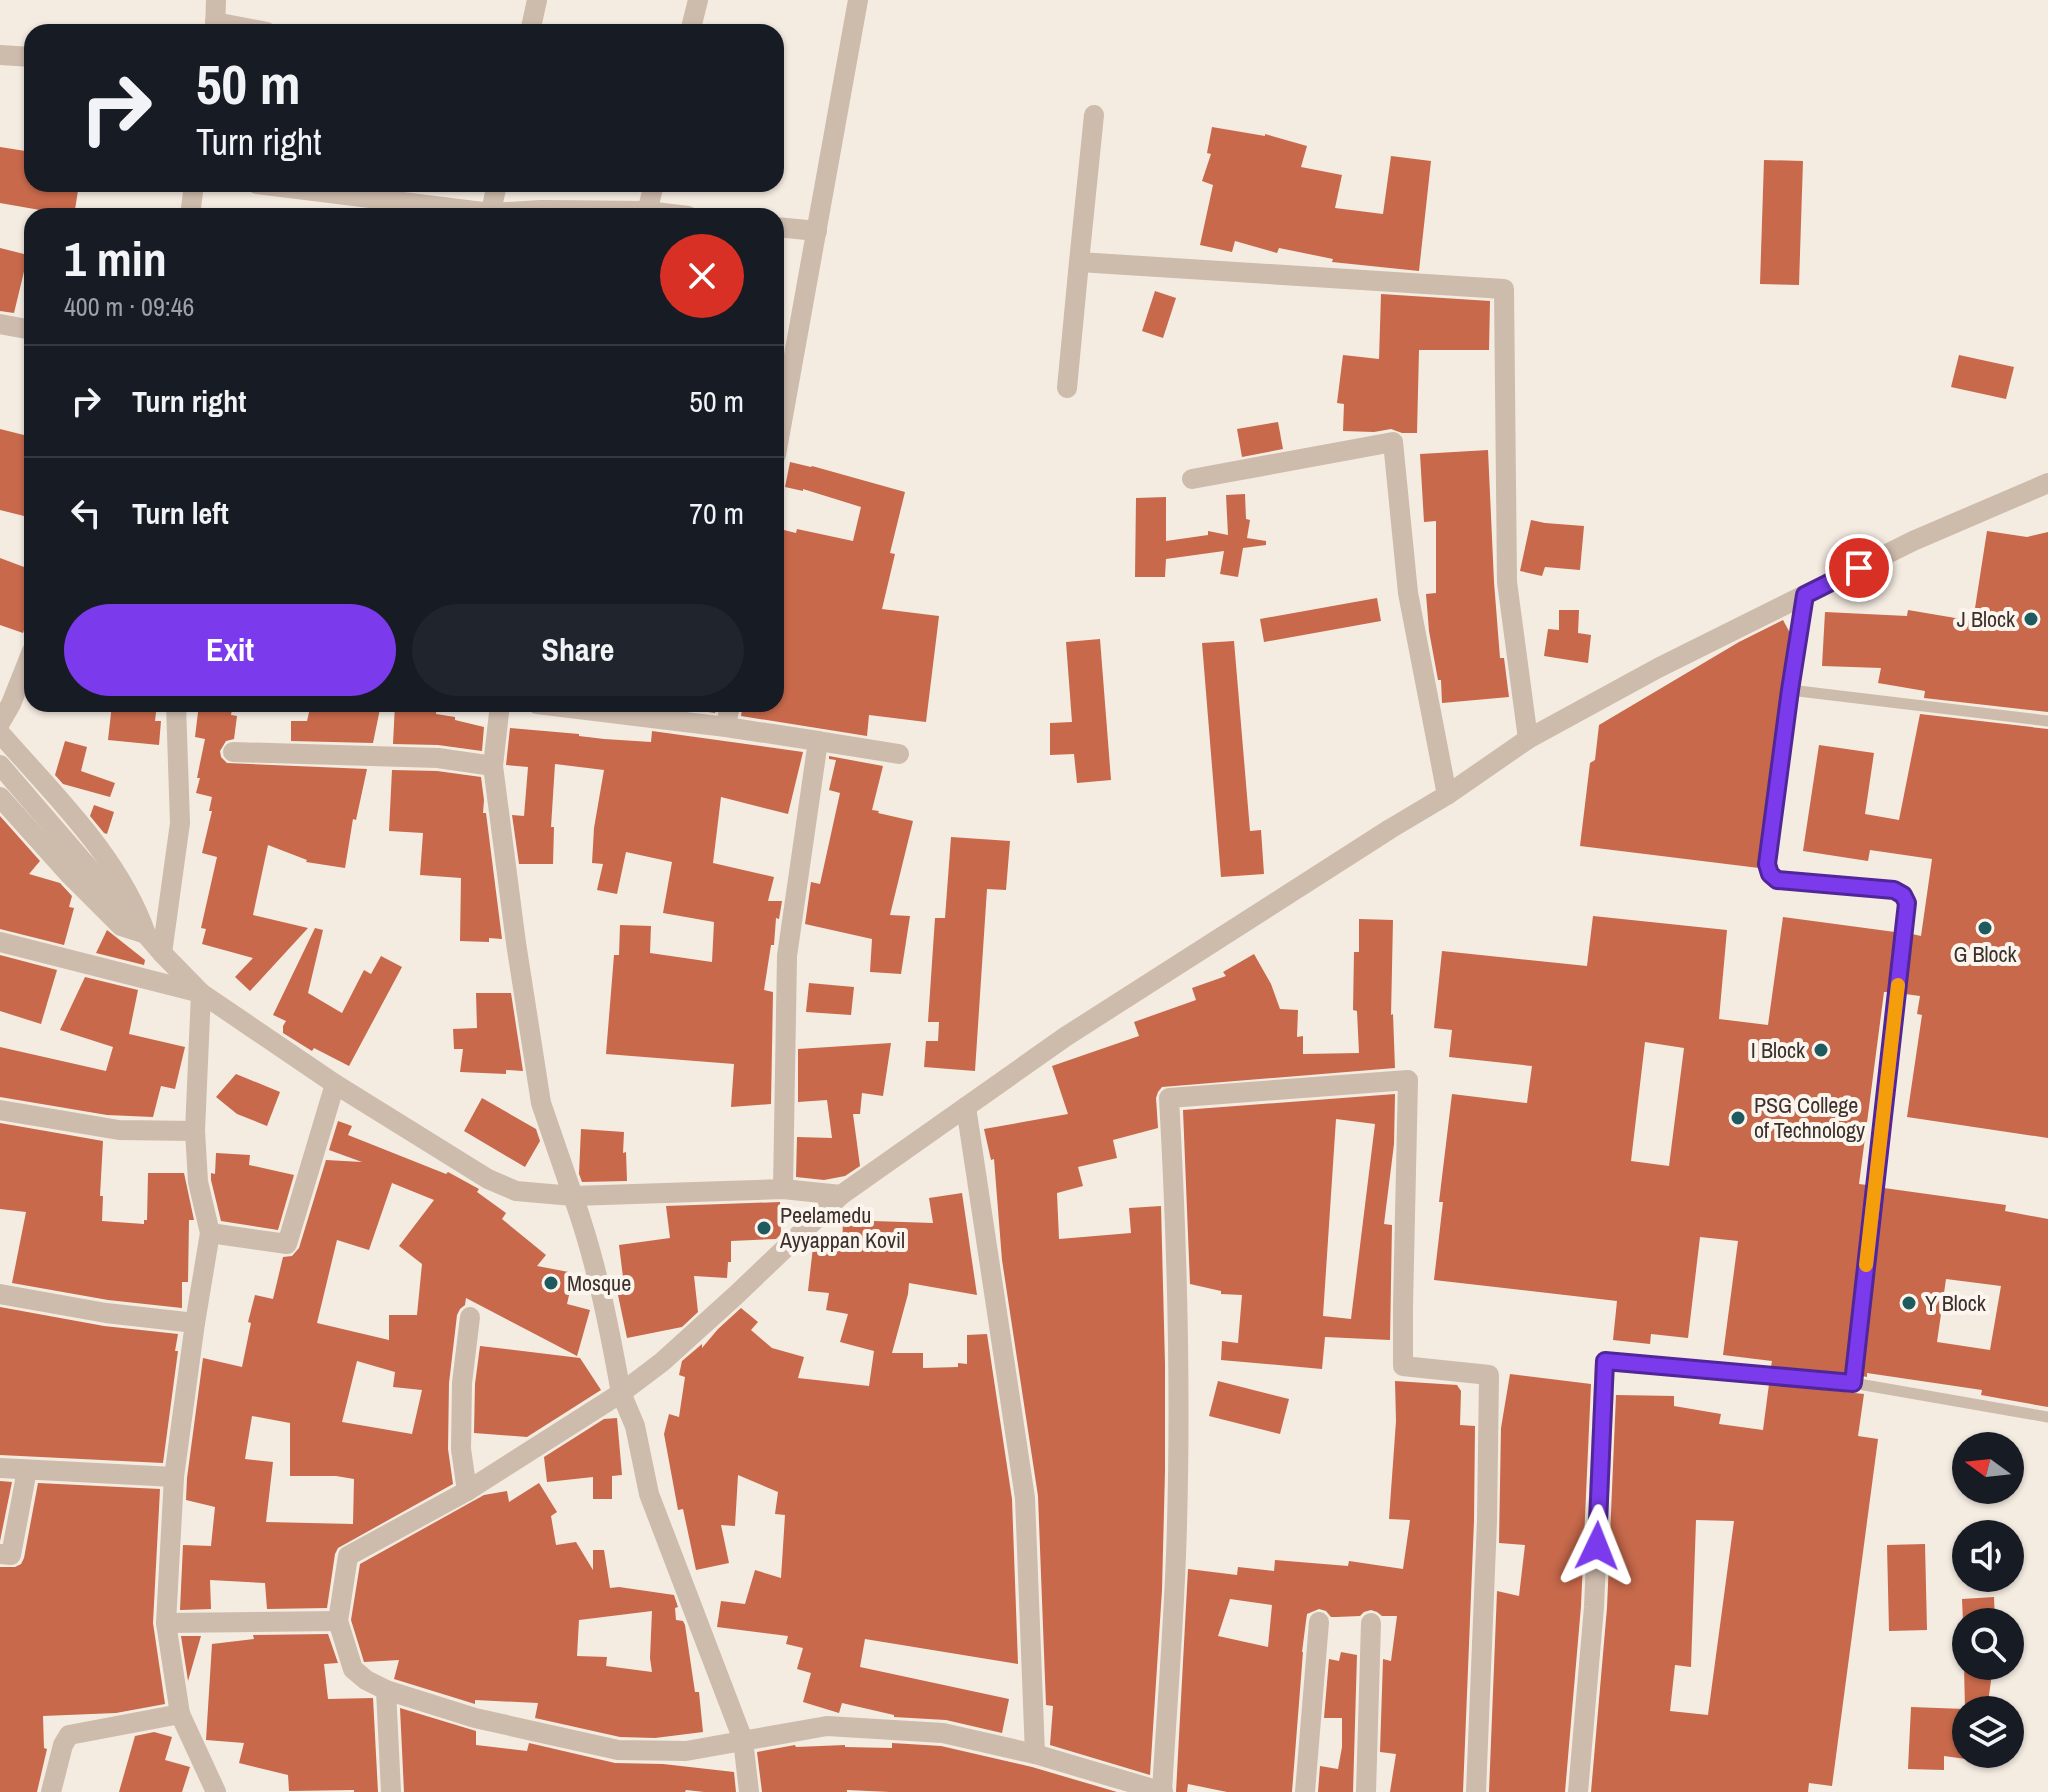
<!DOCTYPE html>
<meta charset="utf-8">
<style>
body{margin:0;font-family:"Archivo Narrow",sans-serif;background:#20242c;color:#f1f3f6;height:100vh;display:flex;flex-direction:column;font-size:30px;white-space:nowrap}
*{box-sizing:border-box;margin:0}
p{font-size:26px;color:#9ea1a6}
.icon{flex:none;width:44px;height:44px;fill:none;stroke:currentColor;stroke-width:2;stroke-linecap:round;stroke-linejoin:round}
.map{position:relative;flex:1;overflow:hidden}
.sheet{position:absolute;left:24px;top:208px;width:760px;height:504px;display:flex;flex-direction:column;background:#171b24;border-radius:24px;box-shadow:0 2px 6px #0004}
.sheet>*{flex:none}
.top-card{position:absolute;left:24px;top:24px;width:760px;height:168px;border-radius:24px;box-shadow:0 2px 6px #0004;background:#171b24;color:#f1f3f6;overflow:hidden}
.needle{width:52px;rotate:285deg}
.tools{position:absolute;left:1952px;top:1432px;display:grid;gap:16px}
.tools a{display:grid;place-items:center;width:72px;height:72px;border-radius:50%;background:#171b24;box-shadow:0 2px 6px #0004;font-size:40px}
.pin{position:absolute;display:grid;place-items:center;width:68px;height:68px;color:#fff;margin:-34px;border:4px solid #fff;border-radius:50%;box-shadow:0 2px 8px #0007}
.me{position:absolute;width:88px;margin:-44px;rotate:2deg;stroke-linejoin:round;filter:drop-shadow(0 0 6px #0008)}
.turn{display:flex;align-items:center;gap:28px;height:168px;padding:0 40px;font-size:36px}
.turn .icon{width:104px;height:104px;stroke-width:2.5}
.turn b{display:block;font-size:56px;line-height:68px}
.round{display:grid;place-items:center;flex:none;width:84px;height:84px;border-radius:42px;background:#20242c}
.headline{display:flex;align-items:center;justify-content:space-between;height:136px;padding:0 40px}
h1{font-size:48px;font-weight:800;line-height:60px}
.button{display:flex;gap:16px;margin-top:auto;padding:16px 40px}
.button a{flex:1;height:92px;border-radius:48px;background:#7c3aed;color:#fff;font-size:32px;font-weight:800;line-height:92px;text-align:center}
.button a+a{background:#20242c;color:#f1f3f6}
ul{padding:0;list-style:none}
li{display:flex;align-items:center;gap:24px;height:112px;padding:0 40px;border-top:2px solid #363941}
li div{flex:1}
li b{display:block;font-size:30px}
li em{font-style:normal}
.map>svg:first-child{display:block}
.building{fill:#c8694b;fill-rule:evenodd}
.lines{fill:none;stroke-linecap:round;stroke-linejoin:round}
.service{stroke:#cdbbac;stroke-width:11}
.minor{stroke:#cdbbac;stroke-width:20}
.tertiary{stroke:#cdbbac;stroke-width:20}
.route-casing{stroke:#51269a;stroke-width:20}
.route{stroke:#7c3aed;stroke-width:14}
.slow{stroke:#f59e0b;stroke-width:14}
.poi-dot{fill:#1f5a5e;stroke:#fbf5ee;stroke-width:3}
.labels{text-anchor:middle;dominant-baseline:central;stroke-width:8;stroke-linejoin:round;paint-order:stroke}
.poi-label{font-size:22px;fill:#3b302b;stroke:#fbf5ee;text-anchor:start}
</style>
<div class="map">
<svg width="2048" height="1792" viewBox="0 0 2048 1792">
<rect width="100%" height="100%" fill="#f4ebe1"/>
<g class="building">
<polygon points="1212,127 1265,136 1265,134 1307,146 1301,167 1342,175 1335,208 1383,214 1391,156 1431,161 1419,271 1332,262 1333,259 1279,248 1277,253 1235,241 1232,252 1200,245 1213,185 1202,181 1211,154 1207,153"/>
<polygon points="0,147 32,152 32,184 79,184 74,216 0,203"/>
<polygon points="1764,160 1803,161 1799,285 1760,284"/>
<polygon points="0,248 28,255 14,313 0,311"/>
<polygon points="1155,291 1176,298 1163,338 1142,331"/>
<polygon points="1381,294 1490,301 1489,350 1419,350 1417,433 1402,433 1391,429 1374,432 1343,431 1344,404 1337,403 1343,355 1379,359"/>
<polygon points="1959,355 2014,367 2006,399 1951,387"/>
<polygon points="1278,422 1283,449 1242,457 1237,429"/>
<polygon points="0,429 32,437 32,518 0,510"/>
<polygon points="1488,450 1494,582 1500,658 1504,658 1509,697 1442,703 1441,680 1438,680 1429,631 1426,594 1436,593 1436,521 1424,522 1420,454"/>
<polygon points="790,462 811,467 812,466 905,492 890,553 895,554 882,609 939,616 926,722 869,715 867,736 741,716 743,704 776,704 776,585 784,555 776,553 776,528 796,533 797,529 853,541 861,507 803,489 803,491 785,487"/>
<polygon points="1245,494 1246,519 1250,520 1247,538 1266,541 1266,545 1243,548 1238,577 1220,574 1224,551 1166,559 1165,577 1135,577 1136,498 1166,497 1166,541 1208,535 1208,531 1228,535 1226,495"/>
<polygon points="1531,520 1545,523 1584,526 1580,570 1545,567 1542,576 1520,571"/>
<polygon points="1987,531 2027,537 2048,532 2048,712 1924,698 1925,691 1878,683 1881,668 1822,666 1825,612 1907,616 1908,610 1973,621"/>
<polygon points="0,558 32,570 32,608 23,633 0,625"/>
<polygon points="1377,598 1381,621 1264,642 1260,619"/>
<polygon points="1559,610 1579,610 1578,633 1591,635 1588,663 1544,656 1548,629 1559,630"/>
<polygon points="1783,620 1790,633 1759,868 1580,846 1590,763 1595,760 1599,725 1739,642"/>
<polygon points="1100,639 1111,780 1077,783 1074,754 1050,755 1050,723 1072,722 1066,642"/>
<polygon points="1234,641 1250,831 1261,830 1264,874 1221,877 1202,643"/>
<polygon points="112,704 157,704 155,721 161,721 159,745 108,740"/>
<polygon points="199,704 233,704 231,715 237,716 234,739 226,741 220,751 221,757 227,763 367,769 356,820 353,819 345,868 306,862 307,860 268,845 253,915 308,928 250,991 235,977 253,958 202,944 206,929 201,928 217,857 202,853 212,811 209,811 212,797 196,793 200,778 197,778 205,739 195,737"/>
<polygon points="311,704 381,704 373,743 291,741 291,721 307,721"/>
<polygon points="395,704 437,704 436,714 455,717 455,720 484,727 482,751 438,745 393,744"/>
<polygon points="656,704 717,704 715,713"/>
<polygon points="1920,714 2048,729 2048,1138 1907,1117 1922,1015 1917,1014 1920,996 1905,994 1912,934 1921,936 1932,859 1870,850 1868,861 1803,851 1819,745 1874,753 1865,814 1899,820"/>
<polygon points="510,728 579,734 579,736 604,739 651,742 652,731 803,752 788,814 721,797 713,863 774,877 768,901 782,901 779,919 776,918 774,945 771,945 764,990 773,992 771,1104 731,1107 734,1064 606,1054 614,955 619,955 620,925 651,926 650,953 712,962 714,922 663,913 672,862 626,852 617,894 597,890 603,864 592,863 594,828 604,770 555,764 551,827 554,827 553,864 519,864 512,815 524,816 528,767 506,765"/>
<polygon points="65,741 87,747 81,771 115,783 110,797 63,784 55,775"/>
<polygon points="829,756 883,766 872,810 879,811 878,813 913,821 890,915 910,916 901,974 870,972 872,939 805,924 811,882 820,884 840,793 829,790 836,760 829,759"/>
<polygon points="392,770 437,771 481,777 484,800 483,813 486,813 502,939 489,938 489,942 460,941 461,878 420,875 423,833 389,831"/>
<polygon points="94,805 114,812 107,834 104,833 90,816"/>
<polygon points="0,816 40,861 29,874 60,883 72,896 69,907 74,908 64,945 0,929"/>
<polygon points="951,837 1010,841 1006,890 987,889 975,1071 924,1067 926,1041 938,1041 939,1022 928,1022 935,918 945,918"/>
<path d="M1593,916L1727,930L1719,1019L1768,1025L1783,917L1895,932L1888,992H1884L1859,1184L1867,1185L1845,1374L1771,1367L1772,1361L1723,1355L1738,1241L1700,1237L1688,1338L1651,1334L1650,1344L1613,1340L1617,1301L1434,1280L1443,1202H1439L1452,1094L1527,1103L1532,1066L1449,1057L1452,1030L1434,1028L1442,951L1587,966ZM1645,1042L1684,1048L1669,1166L1631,1161Z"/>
<polygon points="1359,919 1393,920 1391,1015 1393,1014 1395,1068 1162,1087 1158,1092 1156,1098 1158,1128 1113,1140 1117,1158 1078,1167 1083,1186 1057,1193 1059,1239 1131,1233 1129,1208 1161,1206 1165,1364 1165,1471 1162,1590 1150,1775 1050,1745 1053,1706 1046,1705 1038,1496 1002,1260 994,1159 991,1160 984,1129 1068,1114 1052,1066 1139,1036 1134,1022 1196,1000 1192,988 1226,976 1223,972 1254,954 1271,984 1280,1009 1298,1010 1297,1037 1303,1036 1303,1054 1359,1053 1357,1011 1353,1010 1354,952 1359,952"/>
<polygon points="315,928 323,930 308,993 342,1013 364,970 371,974 381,956 402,967 349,1066 314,1048 312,1051 283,1033 283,1026 286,1021 273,1015"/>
<polygon points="107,930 145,960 144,965 96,953"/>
<polygon points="0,955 57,970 41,1024 0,1011"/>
<polygon points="85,977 138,990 129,1034 185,1047 175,1089 161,1086 153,1117 107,1115 0,1097 0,1047 106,1071 113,1047 60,1030"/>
<polygon points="809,983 854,987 851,1015 806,1012"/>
<polygon points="476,993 511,993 523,1071 506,1070 506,1074 460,1072 463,1049 454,1049 453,1029 477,1028"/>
<polygon points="891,1043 883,1096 862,1093 860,1114 853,1114 860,1166 845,1176 824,1180 796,1177 797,1137 832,1138 827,1100 798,1102 798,1049"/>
<polygon points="236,1074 280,1092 267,1126 237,1114 216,1097"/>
<path d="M1395,1094L1394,1144L1384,1224L1392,1225L1390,1340L1325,1337L1322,1369L1221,1360L1222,1341L1238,1343L1242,1295L1221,1294V1291L1190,1284L1183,1110ZM1336,1119L1375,1124L1351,1319L1323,1316Z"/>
<polygon points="482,1098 536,1129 540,1141 525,1167 464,1131"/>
<path d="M338,1121L352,1126L348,1135L446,1174L448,1172L479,1189L477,1192L506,1213L502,1219L546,1255L537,1266L574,1273L567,1304L590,1310L577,1356L466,1298L465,1305L460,1309L457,1315L449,1383L448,1449L453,1484L338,1548L335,1554L327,1608L267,1609L265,1583L210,1580L211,1609L180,1610L183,1545L211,1546L215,1507L186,1500L187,1478L203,1358L242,1367L251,1323L248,1322L255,1295L273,1299L283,1257L292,1256L299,1248L326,1160L362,1162L329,1150ZM392,1183L434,1200L399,1246L422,1264L417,1315H389V1340L317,1323L337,1240L369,1250ZM357,1361L395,1372L393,1387L422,1390L412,1434L342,1422ZM252,1416L290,1423V1476H336L354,1479L353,1524L266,1522L273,1462L245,1459Z"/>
<polygon points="0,1123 103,1141 100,1196 103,1196 102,1221 144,1224 144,1220 147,1220 148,1173 184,1173 194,1220 189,1220 188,1282 182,1282 182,1308 108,1300 12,1283 26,1212 0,1209"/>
<polygon points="581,1129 624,1132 623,1153 626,1152 627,1181 582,1182 579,1174"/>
<polygon points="216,1153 250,1155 249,1165 294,1175 278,1230 221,1221 211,1180 211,1173 215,1174"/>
<path d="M1884,1188L2006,1205L2005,1211L2048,1219V1407L1981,1395L1982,1390L1867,1373V1377L1862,1376ZM1946,1279L2001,1286L1990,1350L1937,1342Z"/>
<polygon points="962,1193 977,1295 909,1283 908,1294 892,1353 923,1353 923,1368 958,1367 958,1363 967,1364 967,1335 987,1334 1012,1499 1018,1664 865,1639 860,1667 1009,1699 1002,1733 946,1720 894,1717 894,1715 842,1703 839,1713 803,1702 811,1673 797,1669 803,1648 786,1644 788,1636 717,1627 721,1601 745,1604 755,1570 781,1578 785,1515 775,1514 778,1492 738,1475 735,1526 721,1525 729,1563 696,1570 683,1509 678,1510 664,1434 669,1414 679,1417 685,1377 679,1375 682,1361 702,1344 702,1348 718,1329 741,1308 758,1322 751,1330 772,1348 804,1357 798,1378 869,1386 874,1351 840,1342 848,1314 826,1310 829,1293 808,1291 813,1247 842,1250 843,1220 933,1223 929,1198"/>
<polygon points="780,1202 781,1234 776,1239 731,1241 731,1262 728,1262 727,1278 694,1276 698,1312 682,1327 627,1338 618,1295 625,1293 619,1245 670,1238 666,1206"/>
<polygon points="0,1307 104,1326 178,1334 175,1351 178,1351 163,1463 0,1455"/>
<polygon points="480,1346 580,1358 601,1390 527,1437 474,1433 475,1384"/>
<polygon points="1510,1374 1591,1384 1581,1606 1565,1792 1489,1792 1497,1591 1519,1596 1525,1545 1499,1543 1501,1428"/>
<polygon points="1218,1381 1289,1399 1280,1434 1209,1416"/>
<path d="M1395,1381L1457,1385L1461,1391L1460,1425L1475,1426L1474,1521L1463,1792H1390L1396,1754L1380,1752L1383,1659L1391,1661L1397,1616H1382L1377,1612L1371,1610L1364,1612L1360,1616L1336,1617H1331L1326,1611L1319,1609L1307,1614L1306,1621L1302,1652H1303L1292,1792H1227L1188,1784L1187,1792H1176L1188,1569L1237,1575L1238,1567L1274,1571L1275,1560L1348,1566L1349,1561L1403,1569L1410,1520L1389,1519L1396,1421ZM1230,1599L1272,1605L1268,1647L1218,1636Z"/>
<path d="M1769,1384L1864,1394L1858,1436L1878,1439L1832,1786L1809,1783L1808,1792H1591L1607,1608L1616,1395L1674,1396V1406L1721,1414L1719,1424L1763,1430ZM1696,1520L1734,1521L1708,1715L1670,1711L1675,1665L1691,1667Z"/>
<polygon points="617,1418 622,1475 612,1476 612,1499 593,1499 593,1477 547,1482 544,1457 604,1419"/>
<polygon points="0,1481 12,1482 0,1541"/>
<polygon points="38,1483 160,1489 153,1623 165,1704 116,1713 43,1716 44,1748 47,1749 37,1792 0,1792 0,1567 15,1567 21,1564 24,1558"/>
<path d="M539,1483L557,1512L551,1516L556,1545L576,1542L593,1570V1550H604L610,1588L619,1587L674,1595L678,1607L675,1608L676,1620L683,1621L685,1625L695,1692H699L703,1732L655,1738L620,1737L535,1718L538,1703L475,1700V1704L394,1679L399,1660L364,1662L351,1620L360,1564L484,1495L507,1491L509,1502ZM652,1611L650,1658L652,1672L606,1666L607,1657L577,1656L579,1620Z"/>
<polygon points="1925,1544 1927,1630 1889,1631 1887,1545"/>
<polygon points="1994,1597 1995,1622 1963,1622 1962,1599"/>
<polygon points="328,1634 338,1663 324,1664 328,1699 373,1698 378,1792 354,1792 354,1790 289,1791 288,1775 239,1763 244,1743 206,1740 212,1644 254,1639 253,1635"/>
<polygon points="181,1636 201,1636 188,1681"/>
<polygon points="1341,1652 1357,1655 1353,1792 1318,1792 1320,1766 1338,1769 1342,1747 1342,1718 1324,1718 1329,1659 1339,1661"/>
<polygon points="1964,1666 1993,1666 1987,1710 1966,1710 1966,1759 1944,1756 1944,1770 1908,1769 1911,1707 1965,1709"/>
<polygon points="400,1708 476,1731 476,1745 527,1751 529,1743 615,1763 663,1764 734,1772 736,1792 704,1792 686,1790 685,1792 404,1792"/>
<polygon points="154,1732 172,1737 165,1760 190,1767 182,1792 119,1792 135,1736"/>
<polygon points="892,1743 941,1746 1032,1767 1117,1792 890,1792 847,1790 847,1792 762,1792 757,1752 795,1745 796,1747 845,1745 845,1747 892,1748"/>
</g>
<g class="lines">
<g class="service">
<polyline points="1805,595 1790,690 1767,864 1770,874 1777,880 1894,890 1903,895 1907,903 1853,1383"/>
<polyline points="1790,690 2048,721"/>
<polyline points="1605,1361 1853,1383 2048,1417"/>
</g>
<g class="minor">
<polyline points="215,22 267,32"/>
<polyline points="215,32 216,0"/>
<polyline points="530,32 537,0"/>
<polyline points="690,32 698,0"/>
<polyline points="0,55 32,57"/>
<polyline points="1094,115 1079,262 1504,289 1507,582 1528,739"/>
<polyline points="257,184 491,213 541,210 647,211 688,216"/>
<polyline points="190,216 194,184"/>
<polyline points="490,216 497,184"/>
<polyline points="646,216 654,184"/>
<polyline points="776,227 817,231"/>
<polyline points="0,324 32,330"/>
<polyline points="1067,388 1079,262"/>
<polyline points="776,455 858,0"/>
<polyline points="1192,479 1393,442 1408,593 1447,795"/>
<polyline points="500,704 493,766 516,943 541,1103 573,1196 783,1189 841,1195"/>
<polyline points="537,704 726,727"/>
<polyline points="730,704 726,727 818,741 787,956 783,1189"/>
<polyline points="0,723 11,704 32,651"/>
<path d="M0,733C54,795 119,856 146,934L121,926L70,875L0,797"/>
<polyline points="818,741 899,754"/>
<polyline points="233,752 438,758 493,766"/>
<polyline points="0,942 201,993 195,1131 198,1182 210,1233 195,1323 174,1477 166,1623 180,1714 216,1792"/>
<polyline points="162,953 180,823 176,704"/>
<polyline points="966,1107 1025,1498 1035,1754"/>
<polyline points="0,1110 119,1130 195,1131"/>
<polyline points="210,1233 287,1244 335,1084"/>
<polyline points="0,1294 106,1313 195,1323"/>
<polyline points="0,1468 174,1477"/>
<polyline points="467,1491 461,1449 462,1383 470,1317"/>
<polyline points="0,1554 11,1555 27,1470"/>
<polyline points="166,1623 338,1621"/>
<polyline points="386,1690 391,1792"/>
<polyline points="51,1792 63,1745 69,1735 180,1714"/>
<polyline points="749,1792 743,1740 649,1494 635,1426 621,1393 467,1491 348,1556 338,1621 353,1669 366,1680 386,1690 475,1718 618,1750 686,1751 827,1726 943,1733 1035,1754 1163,1792"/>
<path d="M1162,1792C1167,1703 1175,1613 1177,1524C1181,1382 1177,1240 1169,1098L1408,1080L1403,1306V1366L1489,1375L1487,1521L1476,1792"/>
<polyline points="1305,1792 1319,1622"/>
<polyline points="1366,1792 1371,1623"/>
<polyline points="1578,1792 1594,1607 1605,1361"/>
</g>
<path class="tertiary" d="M0,765L162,953L201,993L335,1084L488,1179L516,1191L573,1196C596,1260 609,1326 621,1393L662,1362L735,1296L841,1195L1065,1037L1390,829L1447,795L1528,739L1658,668L1913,541L2048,483"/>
</g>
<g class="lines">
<defs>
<polyline id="route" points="1597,1546 1605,1361 1853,1383 1907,903 1903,895 1894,890 1777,880 1770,874 1767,864 1790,690 1805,595 1859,568"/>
</defs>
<use href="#route" class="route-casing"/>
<use href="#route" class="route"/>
<polyline class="slow" points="1866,1265 1898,985"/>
</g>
<g class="poi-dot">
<circle cx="2031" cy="619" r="8"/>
<circle cx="1985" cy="928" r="8"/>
<circle cx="1821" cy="1050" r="8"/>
<circle cx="1738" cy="1118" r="8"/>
<circle cx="764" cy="1228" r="8"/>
<circle cx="551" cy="1283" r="8"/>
<circle cx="1909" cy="1303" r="8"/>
</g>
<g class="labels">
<g class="poi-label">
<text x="2015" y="619" text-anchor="end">J Block</text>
<text x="1985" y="954" text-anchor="middle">G Block</text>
<text x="1805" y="1050" text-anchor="end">I Block</text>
<text x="1754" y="1105">PSG College<tspan x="1754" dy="25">of Technology</tspan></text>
<text x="780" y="1215">Peelamedu<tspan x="780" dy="25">Ayyappan Kovil</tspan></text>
<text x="567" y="1283">Mosque</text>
<text x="1925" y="1303">Y Block</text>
</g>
</g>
</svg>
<div class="tools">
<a><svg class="needle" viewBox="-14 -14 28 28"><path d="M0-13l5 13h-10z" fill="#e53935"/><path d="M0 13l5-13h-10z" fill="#9ea1a6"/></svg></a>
<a><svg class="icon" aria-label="sound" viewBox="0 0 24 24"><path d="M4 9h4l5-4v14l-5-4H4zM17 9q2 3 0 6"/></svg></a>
<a><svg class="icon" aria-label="search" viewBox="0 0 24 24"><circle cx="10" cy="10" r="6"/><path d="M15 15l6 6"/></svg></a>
<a><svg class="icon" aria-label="layers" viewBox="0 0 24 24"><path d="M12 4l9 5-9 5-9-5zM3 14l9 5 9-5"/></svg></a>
</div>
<div class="pin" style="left:1859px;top:568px;background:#d93025"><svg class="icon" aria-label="arrive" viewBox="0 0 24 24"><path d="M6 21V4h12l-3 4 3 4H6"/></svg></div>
<svg class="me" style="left:1597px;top:1546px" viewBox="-20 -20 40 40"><path d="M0-17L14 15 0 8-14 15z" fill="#7c3aed" stroke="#fff" stroke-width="4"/></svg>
<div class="top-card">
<div class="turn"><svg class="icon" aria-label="right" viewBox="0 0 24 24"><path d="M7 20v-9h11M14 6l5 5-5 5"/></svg><div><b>50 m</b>Turn right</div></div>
</div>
<section class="sheet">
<div class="headline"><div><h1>1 min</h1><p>400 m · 09:46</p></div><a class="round" style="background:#d93025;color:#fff"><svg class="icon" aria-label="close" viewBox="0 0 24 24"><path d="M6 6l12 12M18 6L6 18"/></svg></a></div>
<ul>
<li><svg class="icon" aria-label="right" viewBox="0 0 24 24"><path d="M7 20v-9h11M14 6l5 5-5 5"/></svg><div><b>Turn right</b></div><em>50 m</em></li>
<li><svg class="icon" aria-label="left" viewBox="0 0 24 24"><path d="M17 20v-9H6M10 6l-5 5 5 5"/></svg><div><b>Turn left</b></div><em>70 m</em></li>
</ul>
<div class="button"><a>Exit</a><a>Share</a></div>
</section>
</div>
